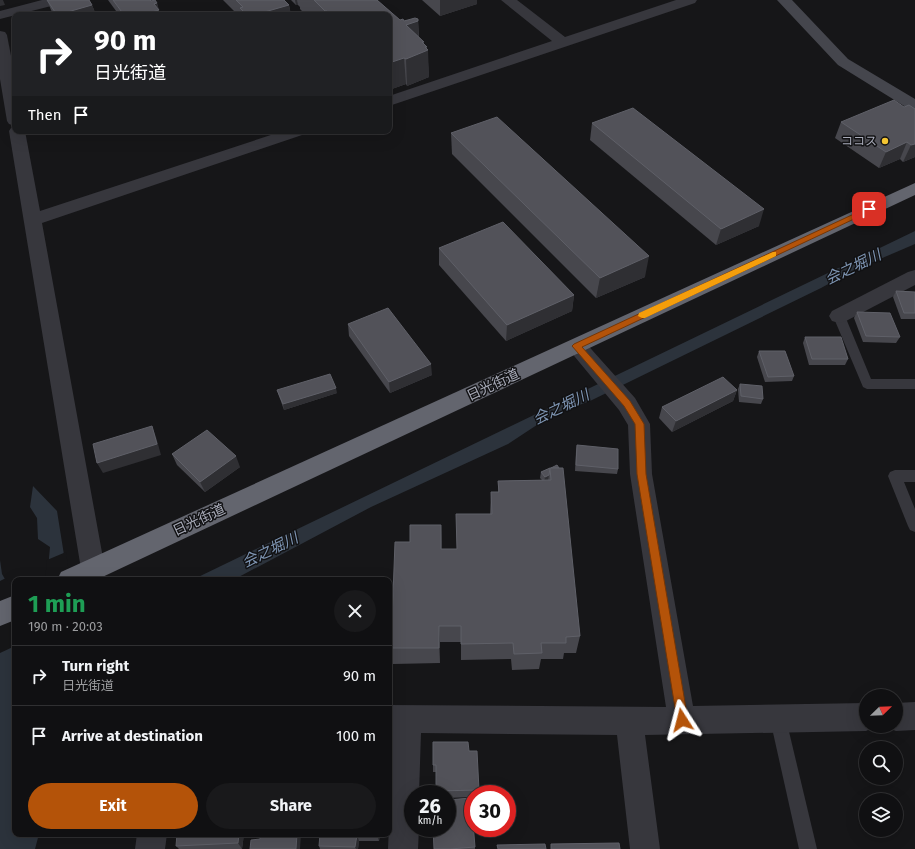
<!DOCTYPE html>
<meta charset="utf-8">
<style>
body{margin:0;font-family:"Fira Sans","Noto Sans JP",sans-serif;background:#19191b;color:#f1f3f6;height:100vh;display:flex;flex-direction:column;font-size:15px;white-space:nowrap}
*{box-sizing:border-box;margin:0}
p{font-size:13px;color:#9c9d9f}
.icon{flex:none;width:22px;height:22px;fill:none;stroke:currentColor;stroke-width:2;stroke-linecap:round;stroke-linejoin:round}
.map{position:relative;flex:1;overflow:hidden}
.details{position:absolute;left:12px;top:577px;width:380px;height:260px;display:flex;flex-direction:column;background:#101012;border-radius:8px;box-shadow:0 4px 16px #0002,0 0 0 1px #303032}
.details>*{flex:none}
.banner{position:absolute;left:12px;top:12px;width:380px;height:122px;border-radius:8px;box-shadow:0 4px 16px #0002,0 0 0 1px #303032;background:#202124;color:#fff;overflow:hidden}
.needle{width:26px;rotate:67deg}
.buttons{position:absolute;left:859px;top:689px;display:grid;gap:8px}
.buttons a{display:grid;place-items:center;width:44px;height:44px;border-radius:50%;background:#101012;box-shadow:0 4px 16px #0002,0 0 0 1px #303032;font-size:20px}
.speed{position:absolute;left:404px;top:785px;display:flex;gap:8px;font-size:20px;font-weight:700;text-align:center}
.speed>*{display:grid;place-content:center;width:52px;height:52px;border-radius:50%;background:#101012;box-shadow:0 4px 16px #0002,0 0 0 1px #303032;line-height:1}
.speed small{font-size:10px;font-weight:400}
.speed .limit{border:6px solid #d22;background:#fff;color:#111}
.pin{position:absolute;display:grid;place-items:center;width:34px;height:34px;color:#fff;margin:-17px;border-radius:8px;box-shadow:0 2px 6px #0006}
.me{position:absolute;width:44px;margin:-22px;rotate:351deg;stroke-linejoin:round;filter:drop-shadow(0 0 3px #0008)}
.turn{display:flex;align-items:center;gap:14px;height:84px;padding:0 16px;font-size:18px}
.turn .icon{width:52px;height:52px;stroke-width:2.5}
.turn b{display:block;font-size:28px;line-height:34px}
.then{display:flex;align-items:center;height:38px;padding:0 16px;background:#0003;gap:8px;font-size:15px}
.round{display:grid;place-items:center;flex:none;width:42px;height:42px;border-radius:21px;background:#19191b}
.headline{display:flex;align-items:center;justify-content:space-between;height:68px;padding:0 16px}
h1{font-size:24px;font-weight:700;line-height:30px;color:#1e9e55}
.primary-button{display:flex;gap:8px;margin-top:auto;padding:8px 16px}
.primary-button a{flex:1;height:46px;border-radius:24px;background:#b45309;color:#fff;font-size:16px;font-weight:700;line-height:46px;text-align:center}
.primary-button a+a{background:#19191b;color:#f1f3f6}
ul{padding:0;list-style:none}
li{display:flex;align-items:center;gap:12px;height:60px;padding:0 16px;border-top:1px solid #303032}
li div{flex:1}
li b{display:block;font-size:15px}
li em{font-style:normal}
.map>svg:first-child{display:block}
.water{fill:#2c333c}
.pier{fill:#161618}
.lines{fill:none;stroke-linecap:round;stroke-linejoin:round}
.lane{fill:#37373d;fill-rule:evenodd}
.street{fill:#37373d;fill-rule:evenodd}
.secondary{fill:#45464d;fill-rule:evenodd}
.highway{fill:#63656e;fill-rule:evenodd}
.wall{fill:#47474d}
.shaded-wall{fill:#2f2f33}
.building{fill:#525259;stroke:#5f6068}
.route{fill:#b45309;stroke:#753606}
.slow{fill:#f59e0b}
.poi-dot{fill:#f4c532;stroke:#111113;stroke-width:1.5}
.labels{text-anchor:middle;dominant-baseline:central;stroke-width:3;stroke-linejoin:round;paint-order:stroke}
.far-poi-label{font-size:12px;fill:#a8abb8;stroke:#111113;text-anchor:end}
.street-label{font-size:14px;fill:#a8abb8;stroke:#111113}
.water-label{font-size:15px;font-style:italic;fill:#7e95b3;stroke:#111113}
</style>
<div class="map">
<svg width="915" height="849" viewBox="0 0 915 849">
<rect width="100%" height="100%" fill="#161618"/>
<g class="water">
<polygon points="915,231 915,244 852,271 821,288 590,401 552,415 508,444 371,507 233,580 192,580"/>
<polygon points="33,486 57,511 68,580 47,580 50,547 38,539 37,518 30,507"/>
<polygon points="0,560 2,574 15,596 15,834 39,834 35,849 0,849"/>
</g>
<g class="pier">
<polygon points="66,552 70,580 45,580 47,560"/>
<polygon points="6,578 15,592 15,646 0,653 0,581"/>
</g>
<g class="lines">
<g class="lane">
<polygon points="839,312 843,313 845,316 871,379 915,379 915,389 867,389 863,387 833,316 835,313"/>
<polygon points="895,470 915,470 915,482 904,482 915,509 915,532 910,530 908,526 888,476 890,472"/>
<polygon points="778,711 784,713 786,719 817,849 799,849 770,719 772,713"/>
</g>
<g class="street">
<polygon points="42,0 65,0 63,3 0,19 0,11"/>
<polygon points="501,0 517,0 565,37 676,0 697,0 695,3 389,106 389,96 552,41"/>
<polygon points="0,31 5,32 7,35 15,77 15,126 9,124 7,121 0,79"/>
<polygon points="15,127 15,131 25,131 40,211 283,131 307,131 305,134 42,223 105,569 102,577 93,580 84,577 81,569 9,131 11,128"/>
<polygon points="915,270 915,285 846,321 839,323 832,321 829,316 832,311 908,272"/>
<polygon points="577,338 584,341 635,398 650,424 652,474 693,706 866,703 866,726 876,726 866,731 645,735 660,849 630,849 617,735 421,733 419,794 413,794 413,828 419,828 418,849 388,849 393,733 389,733 389,705 666,707 630,474 628,425 619,410 570,351 567,346 570,341"/>
<polygon points="915,702 915,730 896,731 886,727 896,726 896,703"/>
<polygon points="137,834 167,834 165,849 135,849"/>
</g>
<polygon class="secondary" points="777,0 792,0 848,59 915,99 915,111 909,109 838,65"/>
<g class="highway">
<polygon points="915,183 915,195 96,580 57,580 61,572"/>
<polygon points="15,595 15,620 0,626 0,601"/>
</g>
</g>
<g class="wall">
<polygon points="47,0 89,0 92,5 96,15 54,15 51,10"/>
<polygon points="108,0 150,0 157,3 160,15 119,15"/>
<polygon points="223,0 284,0 289,5 291,15 238,15"/>
<polygon points="291,0 377,0 400,20 404,21 418,19 419,38 424,44 427,47 429,77 407,86 406,84 389,90 389,15 306,15 300,9 300,7 298,5 296,5"/>
<polygon points="422,0 477,0 477,4 440,16"/>
<polygon points="904,107 915,109 915,157 903,162 900,159 879,168 835,138 841,122"/>
<polygon points="592,123 759,226 716,245 590,140"/>
<polygon points="451,133 645,277 596,298 452,154"/>
<polygon points="439,248 574,295 572,311 506,341 439,265"/>
<polygon points="896,291 915,292 915,319 901,319 893,297"/>
<polygon points="857,312 900,337 896,343 863,342 854,318"/>
<polygon points="348,324 432,375 390,393 349,336"/>
<polygon points="805,337 848,359 845,365 809,365 803,343"/>
<polygon points="759,351 794,376 792,381 765,382 757,357"/>
<polygon points="740,384 763,399 761,404 739,402 738,389"/>
<polygon points="277,390 337,393 284,410 279,396"/>
<polygon points="737,390 733,401 672,432 659,418 662,407"/>
<polygon points="577,445 618,469 617,474 575,471 576,451"/>
<polygon points="172,454 240,467 205,492 177,465"/>
<polygon points="550,468 580,636 576,653 564,653 563,659 541,659 539,669 512,670 511,659 461,660 461,642 440,642 440,663 393,664 391,648 442,549 457,549 456,514 490,514 491,492 498,492 498,481 542,480 540,478 541,472"/>
<polygon points="469,751 479,790 478,794 473,794 473,797 447,798 447,794 436,794 436,772 433,772 433,765"/>
<polygon points="244,834 242,849 179,849 176,846"/>
<polygon points="320,834 380,834 379,841 359,841 358,849 320,849 319,846"/>
<polygon points="475,847 475,849 434,849"/>
</g>
<g class="shaded-wall">
<polygon points="0,0 3,0 5,5 0,6"/>
<polygon points="295,0 297,0 298,5 296,5"/>
<polygon points="440,0 477,0 477,4 440,16"/>
<polygon points="157,3 160,15 141,15 154,4"/>
<polygon points="92,5 96,15 57,15"/>
<polygon points="289,5 291,15 254,15"/>
<polygon points="325,11 327,11 328,15 326,15"/>
<polygon points="418,21 419,48 406,25"/>
<polygon points="422,42 424,42 424,52 425,47 427,47 427,51 428,50 429,77 407,86 406,59"/>
<polygon points="404,58 406,84 389,90 389,63"/>
<polygon points="907,142 900,159 879,168 886,152"/>
<polygon points="915,144 915,157 903,162 911,145"/>
<polygon points="764,209 759,226 716,245 721,229"/>
<polygon points="649,256 645,277 596,298 600,278"/>
<polygon points="574,295 572,311 506,341 507,325"/>
<polygon points="431,364 432,375 390,393 389,382"/>
<polygon points="336,388 337,393 284,410 283,404"/>
<polygon points="737,390 733,401 672,432 676,421"/>
<polygon points="152,426 156,437 161,455 103,473 97,463"/>
<polygon points="236,456 240,467 205,492 200,482"/>
<polygon points="549,475 548,481 544,482 545,477"/>
<polygon points="441,525 442,543 441,567"/>
<polygon points="439,626 440,642 440,663 439,648"/>
<polygon points="239,834 244,834 242,849 238,843"/>
<polygon points="297,834 301,834 300,849 296,849"/>
<polygon points="377,834 380,834 379,841 377,835"/>
<polygon points="357,835 359,841 358,849 356,849 355,847"/>
</g>
<g class="building">
<polygon points="47,0 89,0 92,5 57,15"/>
<polygon points="113,0 150,0 151,1 155,0 157,3 154,4 159,10 141,15 124,15"/>
<polygon points="236,0 284,0 289,5 254,15 251,15 249,13 246,14 240,8 243,7"/>
<polygon points="314,0 377,0 400,20 403,19 404,21 415,18 418,19 418,21 406,25 424,42 422,42 427,47 425,47 428,50 406,59 404,58 389,63 389,15 331,15 327,11 325,11"/>
<polygon points="894,100 904,107 909,105 915,109 915,144 911,145 907,142 886,152 841,122"/>
<polygon points="633,108 764,209 721,229 592,123"/>
<polygon points="497,117 649,256 600,278 451,133"/>
<polygon points="503,222 574,295 507,325 439,248"/>
<polygon points="896,291 915,292 915,313 904,313"/>
<polygon points="388,308 431,364 389,382 348,324"/>
<polygon points="857,312 890,313 900,337 866,336"/>
<polygon points="805,337 841,337 848,359 812,359"/>
<polygon points="759,351 785,351 794,376 768,377"/>
<polygon points="330,374 336,388 283,404 277,390"/>
<polygon points="723,377 737,390 676,421 662,407"/>
<polygon points="740,384 762,386 763,399 741,396"/>
<polygon points="152,426 157,444 97,463 93,444"/>
<polygon points="207,430 236,456 200,482 172,454"/>
<polygon points="577,445 618,449 618,469 576,465"/>
<polygon points="557,465 559,468 551,468"/>
<polygon points="550,468 563,468 580,636 566,637 566,643 541,643 542,653 514,654 513,643 461,644 461,626 439,626 439,648 391,648 395,542 410,542 410,525 441,525 441,549 457,549 456,514 492,514 491,492 499,492 498,481 551,480"/>
<polygon points="550,468 549,475 545,477 541,472"/>
<polygon points="433,742 468,742 469,751 477,751 479,790 436,791 436,765 433,765"/>
<polygon points="471,798 475,847 450,849 434,849 433,828 447,828 447,800"/>
<polygon points="177,834 239,834 238,843 176,846"/>
<polygon points="261,834 297,834 296,849 250,849 251,840 260,839"/>
<polygon points="320,834 377,834 377,835 357,835 355,847 319,846"/>
<polygon points="619,843 620,849 551,849 551,844"/>
<polygon points="545,844 546,849 498,849 497,845"/>
</g>
<polygon class="route" points="869,207 872,209 871,211 582,347 630,401 644,424 646,474 688,720 686,724 682,725 678,724 677,720 637,474 635,424 624,406 572,346 574,344"/>
<polygon class="slow" points="773,252 776,252 776,256 645,318 642,318 638,316 639,313"/>
<circle class="poi-dot" cx="885" cy="141" r="4"/>
<g class="labels">
<g class="far-poi-label">
<text x="877" y="141">ココス</text>
</g>
<g class="street-label">
<text transform="translate(493 385) rotate(-25)">日光街道</text>
<text transform="translate(199 520) rotate(-25)">日光街道</text>
</g>
<g class="water-label">
<text transform="translate(853 267) rotate(-26)">会之堀川</text>
<text transform="translate(561 407) rotate(-26)">会之堀川</text>
<text transform="translate(270 550) rotate(-26)">会之堀川</text>
</g>
</g>
</svg>
<div class="buttons">
<a><svg class="needle" viewBox="-14 -14 28 28"><path d="M0-13l5 13h-10z" fill="#e53935"/><path d="M0 13l5-13h-10z" fill="#9c9d9f"/></svg></a>
<a><svg class="icon" aria-label="search" viewBox="0 0 24 24"><circle cx="10" cy="10" r="6"/><path d="M15 15l6 6"/></svg></a>
<a><svg class="icon" aria-label="layers" viewBox="0 0 24 24"><path d="M12 4l9 5-9 5-9-5zM3 14l9 5 9-5"/></svg></a>
</div>
<div class="speed"><div>26<small>km/h</small></div><div class="limit">30</div></div>
<div class="pin" style="left:869px;top:209px;background:#d93025"><svg class="icon" aria-label="arrive" viewBox="0 0 24 24"><path d="M6 21V4h12l-3 4 3 4H6"/></svg></div>
<svg class="me" style="left:682px;top:720px" viewBox="-20 -20 40 40"><path d="M0-17L14 15 0 8-14 15z" fill="#b45309" stroke="#fff" stroke-width="4"/></svg>
<div class="banner">
<div class="turn"><svg class="icon" aria-label="right" viewBox="0 0 24 24"><path d="M7 20v-9h11M14 6l5 5-5 5"/></svg><div><b>90 m</b>日光街道</div></div>
<div class="then">Then<svg class="icon" aria-label="arrive" viewBox="0 0 24 24"><path d="M6 21V4h12l-3 4 3 4H6"/></svg></div>
</div>
<section class="details">
<div class="headline"><div><h1>1 min</h1><p>190 m · 20:03</p></div><a class="round"><svg class="icon" aria-label="close" viewBox="0 0 24 24"><path d="M6 6l12 12M18 6L6 18"/></svg></a></div>
<ul>
<li><svg class="icon" aria-label="right" viewBox="0 0 24 24"><path d="M7 20v-9h11M14 6l5 5-5 5"/></svg><div><b>Turn right</b><p>日光街道</p></div><em>90 m</em></li>
<li><svg class="icon" aria-label="arrive" viewBox="0 0 24 24"><path d="M6 21V4h12l-3 4 3 4H6"/></svg><div><b>Arrive at destination</b></div><em>100 m</em></li>
</ul>
<div class="primary-button"><a>Exit</a><a>Share</a></div>
</section>
</div>
